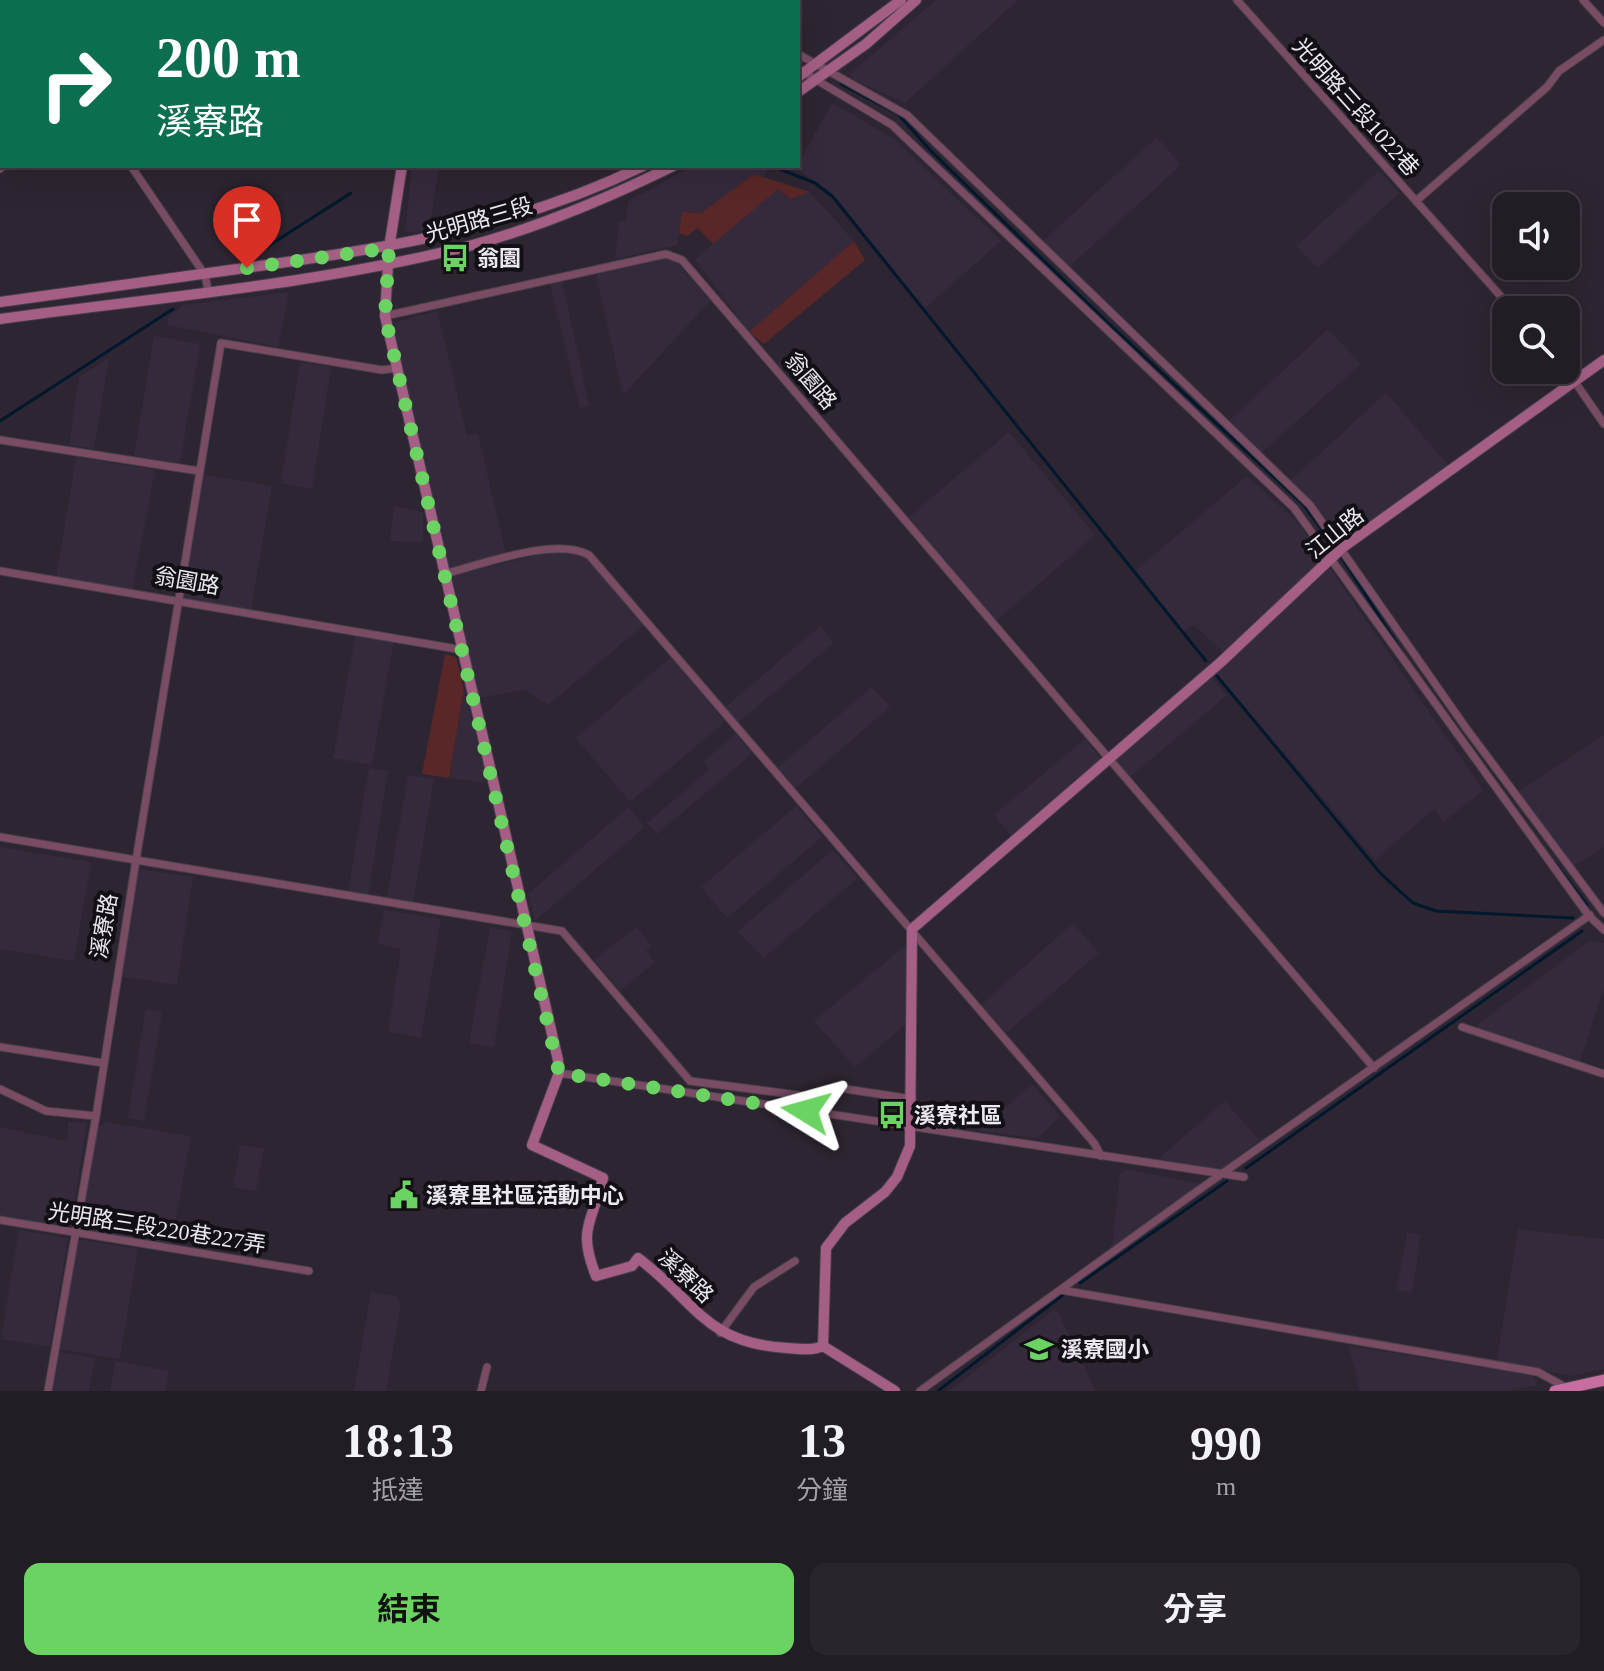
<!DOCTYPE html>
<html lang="zh-TW">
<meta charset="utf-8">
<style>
body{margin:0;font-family:"Times New Roman","Noto Sans TC",serif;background:#2a252d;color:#f1f3f6;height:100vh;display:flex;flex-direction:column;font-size:30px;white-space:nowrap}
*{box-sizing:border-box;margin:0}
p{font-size:26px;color:#a2a1a7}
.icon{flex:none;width:44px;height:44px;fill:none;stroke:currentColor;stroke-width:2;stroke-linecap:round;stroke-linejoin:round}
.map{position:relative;height:1391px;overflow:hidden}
.details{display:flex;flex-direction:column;background:#221c25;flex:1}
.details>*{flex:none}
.banner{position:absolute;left:0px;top:0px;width:800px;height:168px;box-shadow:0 8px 32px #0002,0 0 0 2px #3f3a42;background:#0b6e4f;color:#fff;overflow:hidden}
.fabs{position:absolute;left:1492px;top:192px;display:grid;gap:16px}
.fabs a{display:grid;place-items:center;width:88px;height:88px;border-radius:16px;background:#221c25;box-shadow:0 8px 32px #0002,0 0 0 2px #3f3a42;font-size:40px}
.pin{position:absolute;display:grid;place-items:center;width:68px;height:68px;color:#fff;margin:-82px -34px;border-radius:50% 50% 50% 0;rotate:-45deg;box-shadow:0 0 8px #0007}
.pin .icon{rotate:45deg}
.me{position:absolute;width:88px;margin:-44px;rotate:278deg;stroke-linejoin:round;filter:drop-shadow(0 0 6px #0008)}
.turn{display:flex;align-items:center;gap:28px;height:168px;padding:0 24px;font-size:36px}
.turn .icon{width:104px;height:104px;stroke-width:2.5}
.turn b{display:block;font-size:56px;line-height:68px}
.eta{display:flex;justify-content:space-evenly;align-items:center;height:136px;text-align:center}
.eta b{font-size:48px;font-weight:700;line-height:56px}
.cta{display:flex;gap:16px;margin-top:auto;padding:16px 24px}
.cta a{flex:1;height:92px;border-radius:16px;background:#6bd362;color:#111;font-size:32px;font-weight:700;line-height:92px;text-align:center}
.cta a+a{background:#2a252d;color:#f1f3f6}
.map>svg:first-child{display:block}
.built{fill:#352a3c}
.green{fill:#5a2728}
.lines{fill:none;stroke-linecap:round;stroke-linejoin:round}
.stream{stroke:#00182d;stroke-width:3}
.street-casing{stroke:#48404c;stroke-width:9}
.secondary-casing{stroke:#48404c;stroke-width:12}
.primary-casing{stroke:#48404c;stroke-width:13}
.street{stroke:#794c64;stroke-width:7}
.secondary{stroke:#a55f85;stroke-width:10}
.primary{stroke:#c86d9f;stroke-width:11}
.route{stroke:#6bd362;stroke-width:14;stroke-dasharray:0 25.2}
.labels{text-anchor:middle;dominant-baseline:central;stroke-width:8;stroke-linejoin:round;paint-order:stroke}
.street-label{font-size:22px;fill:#ede8f0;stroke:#131015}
.poi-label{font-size:22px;font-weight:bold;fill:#ede8f0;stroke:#131015;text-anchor:start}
</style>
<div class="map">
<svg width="1604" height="1391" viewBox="0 0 1604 1391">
<rect width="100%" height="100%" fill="#2d2531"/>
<g class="built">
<polygon points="936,0 1018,0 905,103 854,80 850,74"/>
<polygon points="832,103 893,138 1001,241 925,308 832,193 796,168"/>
<polygon points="1157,137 1181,165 1068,268 1042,242"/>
<polygon points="412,166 439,166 429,231 405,232"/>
<polygon points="693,166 769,166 763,177 754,174 701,213 683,212 677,245 615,259 619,221 626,221 628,201"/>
<polygon points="1379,171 1399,193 1318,268 1296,246"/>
<polygon points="778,188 790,199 810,192 854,241 749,332 695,259"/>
<polygon points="672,257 710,301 623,395 596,274"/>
<polygon points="562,280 589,406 580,408 550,283"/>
<polygon points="289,292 278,347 167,325 168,318 183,305"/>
<polygon points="437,311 467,435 478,434 506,554 452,567 448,566 393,327 395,322"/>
<polygon points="1328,329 1361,364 1260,454 1230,420"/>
<polygon points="154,336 200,344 180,463 134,456"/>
<polygon points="109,358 94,449 69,445 79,377"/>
<polygon points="300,362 331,367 312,489 281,483"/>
<polygon points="1386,393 1448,465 1358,534 1338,538 1289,482"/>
<polygon points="1009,432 1095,535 996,621 909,517"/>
<polygon points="76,457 155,470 132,591 56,578"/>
<polygon points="202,474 272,486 251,610 182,598"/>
<polygon points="1247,476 1297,522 1324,558 1225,654 1194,625 1183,632 1136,570"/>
<polygon points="394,506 423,512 423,542 390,541"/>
<polygon points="566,548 583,553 644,625 548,705 524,690 478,698 452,576"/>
<polygon points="1329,567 1483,790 1444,822 1434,809 1375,860 1216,673"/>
<polygon points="820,626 834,643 736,724 723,709"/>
<polygon points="356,633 394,640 372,765 333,758"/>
<polygon points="671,657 725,722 630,802 576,738"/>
<polygon points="1211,676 1227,695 1130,777 1114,759"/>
<polygon points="872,687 890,707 796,788 775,770"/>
<polygon points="464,689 487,778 485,783 449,778"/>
<polygon points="736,734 752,754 657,834 647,823 710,769 704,761"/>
<polygon points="1604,735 1604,847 1571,868 1518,792"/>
<polygon points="1085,739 1103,761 1012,837 994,815"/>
<polygon points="369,768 388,771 368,896 348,893"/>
<polygon points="408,775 434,779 413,903 387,898"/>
<polygon points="796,806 822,837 727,918 701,887"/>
<polygon points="629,807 645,827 535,921 528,894"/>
<polygon points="0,847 91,862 74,961 0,949"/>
<polygon points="833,850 858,878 763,958 738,931"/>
<polygon points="138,869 193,877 177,985 117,976"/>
<polygon points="384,910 441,919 421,1038 388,1032 401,949 378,944"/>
<polygon points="1073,923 1099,953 1006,1033 981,1005"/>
<polygon points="490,927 512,932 494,1047 469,1043"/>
<polygon points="636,927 652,946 646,951 655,962 620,991 594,960"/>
<polygon points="1590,941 1604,943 1604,988 1580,1061 1476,1028 1479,1023"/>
<polygon points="906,945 906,1024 855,1067 814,1021"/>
<polygon points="146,1009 162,1012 144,1121 128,1118"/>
<polygon points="1032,1084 1060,1116 1038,1138 979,1131"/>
<polygon points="1225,1101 1259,1140 1221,1170 1158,1159"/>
<polygon points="68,1122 87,1123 70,1228 0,1216 0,1127 67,1141"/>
<polygon points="106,1122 191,1136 171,1245 84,1230 78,1221 95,1130"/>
<polygon points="240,1145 264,1149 256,1191 233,1187"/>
<polygon points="1125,1169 1203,1184 1112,1248 1120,1174"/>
<polygon points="1518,1229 1604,1239 1604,1369 1573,1376 1497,1361"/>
<polygon points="19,1230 68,1238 50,1347 1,1339"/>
<polygon points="1407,1232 1421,1235 1412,1293 1397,1290"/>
<polygon points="76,1239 138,1249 120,1359 58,1349"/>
<polygon points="371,1291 395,1296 401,1304 386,1391 354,1391"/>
<polygon points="1056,1308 1096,1391 949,1391"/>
<polygon points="1349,1346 1533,1375 1537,1385 1508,1391 1360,1391"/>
<polygon points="58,1352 95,1358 89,1391 52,1391"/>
<polygon points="115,1361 169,1371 166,1391 110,1391"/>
</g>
<g class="green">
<polygon points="754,174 810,192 790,199 778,189 713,244 698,228 687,236 679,233 682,212 701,213"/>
<polygon points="854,241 865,260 764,344 749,332"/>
<polygon points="445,654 456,657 464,689 449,778 422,774"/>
</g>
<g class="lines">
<g class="stream">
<polyline points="686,0 690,2"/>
<polyline points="841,84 898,114 931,151 1105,320 1304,505 1333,545"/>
<polyline points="772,166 815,183 833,197 1206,661"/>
<polyline points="259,252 351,193"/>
<polyline points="0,421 173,309"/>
<polyline points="1342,558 1402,652"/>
<polyline points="1217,676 1381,874 1413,903 1436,911 1573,918"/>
<polyline points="1554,862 1587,905"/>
<polyline points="1246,1168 1582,931"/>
<polyline points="1080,1283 1227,1181"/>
<polyline points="938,1391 1064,1294"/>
</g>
<defs>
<g id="street">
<polyline points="670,0 673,2"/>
<polyline points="698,0 702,2"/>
<polyline points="1237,0 1513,310"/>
<polyline points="1583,0 1604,23"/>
<polyline points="186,2 188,0"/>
<polyline points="798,54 907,115 1310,505 1466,728 1604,913"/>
<polyline points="798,69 892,125 1294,508 1589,916 1604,930"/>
<polyline points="131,166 205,275 208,290"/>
<polyline points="0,169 3,166"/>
<polyline points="1416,201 1547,87 1559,71 1604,40"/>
<polyline points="385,316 666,254 682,260 1374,1068"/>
<polyline points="1566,369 1604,424"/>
<polyline points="0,440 199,471"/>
<polyline points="0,571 463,650"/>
<path d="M444,574C481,565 555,536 589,555L1094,1143L1101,1156"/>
<polyline points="0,837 136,860 221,343 382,370 397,368"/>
<polyline points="1462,1027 1604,1074"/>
<polyline points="0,1047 103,1063"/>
<polyline points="559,1073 1244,1177"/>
<polyline points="0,1089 46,1111 96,1116"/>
<polyline points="0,1220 309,1271"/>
<polyline points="1061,1290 1538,1372 1567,1388"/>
<polyline points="720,1333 754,1287 795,1261"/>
<polyline points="48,1391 96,1116 136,860 562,931 690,1081 805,1096 839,1088 912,1099"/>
<polyline points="481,1391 487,1367"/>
<polyline points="920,1391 1186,1199 1590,915"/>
</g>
<g id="secondary">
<polyline points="304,0 306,2"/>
<polyline points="798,77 901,0"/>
<polyline points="798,92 866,44 916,0"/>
<path d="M402,166L389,248L385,316L558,1060L559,1073L532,1145L603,1178C592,1224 577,1228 596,1276L632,1266L638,1258C697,1302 704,1343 787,1348C798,1349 813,1351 823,1346L895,1391"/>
<path d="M0,302C84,291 168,279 252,267C389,248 516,228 643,166"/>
<path d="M0,319C154,298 319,284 469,246C540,227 608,198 673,166"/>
<polyline points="823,1346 826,1248 845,1223 885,1192 897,1177 910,1146 912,929 1221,662 1342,548 1604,360"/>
</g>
<polyline id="primary" points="1555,1391 1604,1380"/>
</defs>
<use href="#street" class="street-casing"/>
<use href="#secondary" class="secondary-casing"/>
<use href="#primary" class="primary-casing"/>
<use href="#street" class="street"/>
<use href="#secondary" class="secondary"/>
<use href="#primary" class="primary"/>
</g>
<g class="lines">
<polyline class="route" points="247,268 389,248 385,316 559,1073 806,1111"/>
</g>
<defs>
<symbol id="bus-bare" viewBox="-9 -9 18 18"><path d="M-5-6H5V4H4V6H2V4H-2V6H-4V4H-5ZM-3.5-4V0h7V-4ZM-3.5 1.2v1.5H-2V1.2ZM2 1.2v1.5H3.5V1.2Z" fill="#6bd362" stroke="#131015" stroke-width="2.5" paint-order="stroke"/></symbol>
<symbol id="civic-bare" viewBox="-9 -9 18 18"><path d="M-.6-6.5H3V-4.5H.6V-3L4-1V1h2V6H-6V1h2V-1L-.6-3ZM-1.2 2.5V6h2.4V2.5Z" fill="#6bd362" stroke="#131015" stroke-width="2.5" paint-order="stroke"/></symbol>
<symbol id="school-bare" viewBox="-9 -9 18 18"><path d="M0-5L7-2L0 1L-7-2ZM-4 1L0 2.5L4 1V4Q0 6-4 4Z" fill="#6bd362" stroke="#131015" stroke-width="2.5" paint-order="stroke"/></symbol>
</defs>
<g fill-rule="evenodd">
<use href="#bus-bare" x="435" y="238" width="40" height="40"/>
<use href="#bus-bare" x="872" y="1095" width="40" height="40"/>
<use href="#civic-bare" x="384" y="1175" width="40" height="40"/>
<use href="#school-bare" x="1019" y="1329" width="40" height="40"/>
</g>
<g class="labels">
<g class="street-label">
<text transform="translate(1356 107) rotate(48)">光明路三段1022巷</text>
<text transform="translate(479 220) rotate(-16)">光明路三段</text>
<text transform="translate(811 381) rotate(50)">翁園路</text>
<text transform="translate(1335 533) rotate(-39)">江山路</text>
<text transform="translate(187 581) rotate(10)">翁園路</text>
<text transform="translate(104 926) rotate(-80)">溪寮路</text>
<text transform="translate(157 1228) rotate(9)">光明路三段220巷227弄</text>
<text transform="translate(686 1276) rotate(44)">溪寮路</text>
</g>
<g class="poi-label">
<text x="477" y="258">翁園</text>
<text x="914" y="1115">溪寮社區</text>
<text x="426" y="1195">溪寮里社區活動中心</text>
<text x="1061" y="1349">溪寮國小</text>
</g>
</g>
</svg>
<div class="fabs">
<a><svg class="icon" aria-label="sound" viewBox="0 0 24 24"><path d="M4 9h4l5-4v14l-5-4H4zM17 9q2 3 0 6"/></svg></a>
<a><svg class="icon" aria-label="search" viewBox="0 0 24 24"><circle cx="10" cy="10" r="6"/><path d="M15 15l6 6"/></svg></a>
</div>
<div class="pin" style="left:247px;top:268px;background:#d93025"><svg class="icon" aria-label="arrive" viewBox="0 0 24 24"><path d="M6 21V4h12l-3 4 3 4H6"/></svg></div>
<svg class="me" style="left:806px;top:1111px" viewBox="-20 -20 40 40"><path d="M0-17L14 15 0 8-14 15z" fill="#6bd362" stroke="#fff" stroke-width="4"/></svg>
<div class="banner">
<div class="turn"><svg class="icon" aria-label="right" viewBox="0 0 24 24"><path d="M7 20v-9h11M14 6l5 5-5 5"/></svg><div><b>200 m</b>溪寮路</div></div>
</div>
</div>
<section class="details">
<div class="eta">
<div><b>18:13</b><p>抵達</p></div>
<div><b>13</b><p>分鐘</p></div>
<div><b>990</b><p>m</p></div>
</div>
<div class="cta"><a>結束</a><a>分享</a></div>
</section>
